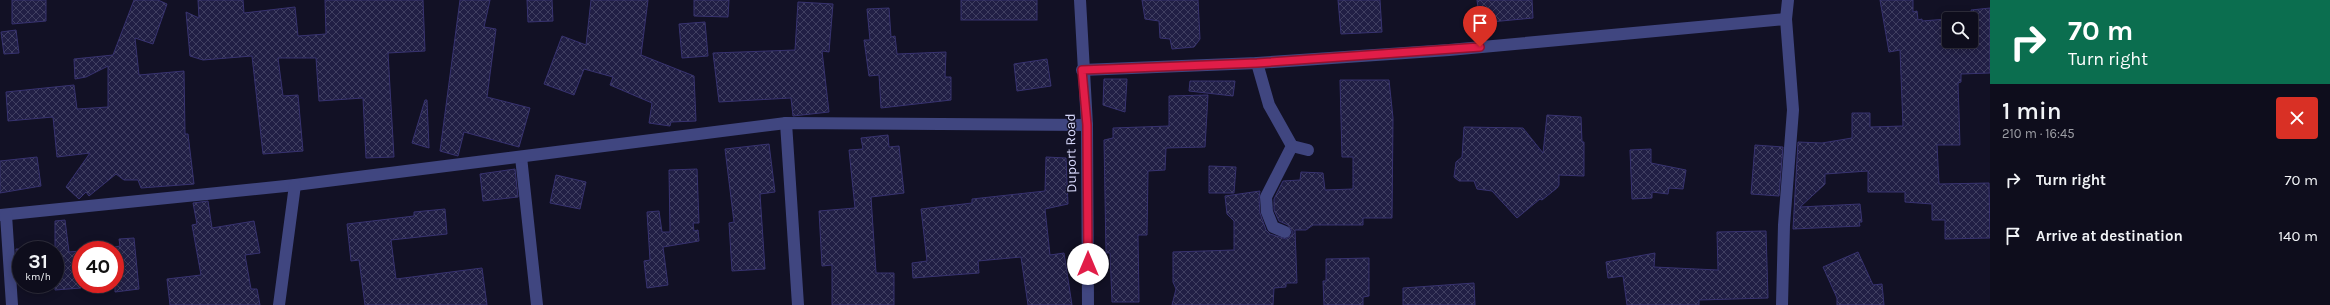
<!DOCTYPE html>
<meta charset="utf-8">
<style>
body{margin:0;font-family:Karla,sans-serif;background:#1c1b29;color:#f1f3f6;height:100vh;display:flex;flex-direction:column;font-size:15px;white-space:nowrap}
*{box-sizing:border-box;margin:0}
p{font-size:13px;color:#9b9ca3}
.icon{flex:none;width:22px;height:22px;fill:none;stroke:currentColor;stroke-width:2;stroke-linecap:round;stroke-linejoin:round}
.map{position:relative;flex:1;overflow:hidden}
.side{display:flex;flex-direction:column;background:#0e0d1c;width:340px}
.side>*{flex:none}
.guide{background:#0b6e4f;color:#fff;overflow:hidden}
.buttons{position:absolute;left:1942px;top:12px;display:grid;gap:8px}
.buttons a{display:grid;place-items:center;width:36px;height:36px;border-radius:4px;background:#0e0d1c;box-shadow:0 2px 10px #0003,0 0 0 1px #2e2d3b;font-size:20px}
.speed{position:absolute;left:12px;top:241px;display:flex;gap:8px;font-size:20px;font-weight:700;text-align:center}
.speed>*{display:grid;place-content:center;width:52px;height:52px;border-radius:50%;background:#0e0d1c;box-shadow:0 2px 10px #0003,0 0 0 1px #2e2d3b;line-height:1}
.speed small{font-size:10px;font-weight:400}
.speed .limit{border:6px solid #d22;background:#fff;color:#111}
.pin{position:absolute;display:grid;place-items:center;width:34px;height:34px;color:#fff;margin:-41px -17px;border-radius:50% 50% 50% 0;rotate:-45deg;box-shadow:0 0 4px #0007}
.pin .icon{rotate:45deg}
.me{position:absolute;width:44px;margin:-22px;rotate:0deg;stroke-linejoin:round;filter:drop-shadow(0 0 3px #0008)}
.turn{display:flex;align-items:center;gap:14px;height:84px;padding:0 12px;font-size:18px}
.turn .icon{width:52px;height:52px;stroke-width:2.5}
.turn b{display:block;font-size:28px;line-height:34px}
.round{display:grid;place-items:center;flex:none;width:42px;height:42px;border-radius:4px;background:#1c1b29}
.overview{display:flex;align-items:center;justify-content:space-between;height:68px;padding:0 12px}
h1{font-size:24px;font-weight:600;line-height:30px}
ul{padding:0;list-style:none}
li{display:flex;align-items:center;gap:12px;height:56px;padding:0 12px}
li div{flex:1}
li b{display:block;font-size:15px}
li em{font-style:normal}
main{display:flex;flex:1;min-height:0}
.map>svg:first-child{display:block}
.building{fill:url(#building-cross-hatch);stroke:#37326f;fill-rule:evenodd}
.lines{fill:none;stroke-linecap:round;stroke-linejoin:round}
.minor{stroke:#404680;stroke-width:12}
.route-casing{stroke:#92132f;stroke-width:10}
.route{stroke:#e11d48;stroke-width:7}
.labels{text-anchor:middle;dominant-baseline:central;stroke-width:3;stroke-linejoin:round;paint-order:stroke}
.street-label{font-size:14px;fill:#d8d9fc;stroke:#121125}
</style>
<main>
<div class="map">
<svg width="1990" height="305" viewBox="0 0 1990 305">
<defs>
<pattern id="building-cross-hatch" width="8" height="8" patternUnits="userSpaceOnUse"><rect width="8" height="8" fill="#211f45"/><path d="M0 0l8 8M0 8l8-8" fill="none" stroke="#403f61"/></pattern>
</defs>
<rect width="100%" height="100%" fill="#121125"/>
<g class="building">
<polygon points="12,0 46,0 46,21 12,24"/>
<polygon points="134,0 158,0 167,4 153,44 135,38 139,75 184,71 185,134 188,134 194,184 141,188 138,180 124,180 116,174 89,196 86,192 79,199 66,187 90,153 57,157 53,117 8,121 6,92 74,85 77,109 108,107 108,66 86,77 75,79 74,59 113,55"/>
<polygon points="198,0 243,0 244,13 295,7 298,36 326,34 325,0 423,0 425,51 388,53 394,157 366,158 363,98 319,101 316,58 278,58 283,96 298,95 303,151 263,154 252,56 203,60 190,56 186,12 199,18"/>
<polygon points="460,0 490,0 484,27 496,29 487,97 530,108 519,147 464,132 458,156 440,151"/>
<polygon points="527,0 552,0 553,21 528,22"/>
<polygon points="591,0 648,0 641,55 694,76 696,121 671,122 670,126 649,123 652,103 610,85 613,77 584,69 574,95 544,84 562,36 586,45"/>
<polygon points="694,0 729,0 728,17 694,16"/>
<rect x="961" y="0" width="76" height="20"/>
<polygon points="1142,0 1198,0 1200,39 1194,47 1172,49 1170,39 1160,38 1159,21 1145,19"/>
<polygon points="1338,0 1380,0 1382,32 1341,34"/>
<polygon points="1477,0 1532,0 1533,18 1480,23"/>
<path d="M1880,0H1913V12L1917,11L1918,20L1922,19V21L1972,17L1971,10L1990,8V73L1961,74V82L1958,83L1960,145H1937L1939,184L1989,183L1990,238L1945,239V220H1932V204L1905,202V192H1868V171L1825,174V184L1800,207L1860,204L1862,222H1859L1860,226L1793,229L1798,142L1822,143L1852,138V113H1870V127L1903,126L1900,50L1889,52ZM1949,19H1971V41H1949Z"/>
<polygon points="798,2 833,4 829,52 822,51 829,112 793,116 791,98 719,102 713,53 795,50"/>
<polygon points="889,8 891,37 895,36 897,54 946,52 945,77 951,77 951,100 881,108 879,75 869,76 864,40 870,40 867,9"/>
<polygon points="705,22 708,56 682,58 679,24"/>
<polygon points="16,30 19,53 4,54 1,32"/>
<polygon points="1047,59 1051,86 1017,91 1014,64"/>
<polygon points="1104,79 1127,79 1125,112 1103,105"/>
<polygon points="1340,80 1389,80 1393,118 1392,218 1363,218 1363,225 1313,225 1306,230 1295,230 1297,283 1286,283 1286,287 1274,288 1273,305 1172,305 1176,289 1173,282 1173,252 1234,250 1234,221 1227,214 1225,196 1260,191 1259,198 1260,213 1266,230 1270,234 1286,239 1292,235 1292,231 1288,225 1279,221 1274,210 1274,199 1283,181 1300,180 1301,172 1323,173 1325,190 1353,189 1353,157 1342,157"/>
<polygon points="1190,81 1235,81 1233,96 1189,91"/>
<polygon points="1208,95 1205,147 1166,148 1165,170 1148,171 1147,235 1138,235 1139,302 1112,302 1110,253 1106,253 1104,140 1113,138 1113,128 1169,126 1169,96"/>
<polygon points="425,100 427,100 429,148 412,143"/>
<polygon points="1547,115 1581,117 1582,142 1584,142 1584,176 1559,175 1559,185 1557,188 1542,200 1540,199 1517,218 1492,191 1477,189 1474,181 1459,181 1454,177 1456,162 1462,157 1464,127 1523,128 1543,153"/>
<polygon points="888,135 889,147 899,146 904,193 871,197 876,273 894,273 894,305 832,305 832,265 822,266 819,211 855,208 849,150 863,149 861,138"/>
<polygon points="769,144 775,192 760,194 765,269 732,271 729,223 734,222 725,149"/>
<polygon points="1755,145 1783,147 1779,196 1751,194"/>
<polygon points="1651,149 1651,163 1686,170 1683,189 1669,188 1668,194 1652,192 1652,198 1632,199 1630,150"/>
<polygon points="37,157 41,186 0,193 0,161"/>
<polygon points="1046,157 1066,158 1068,204 1045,209 1050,255 1064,253 1072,305 1028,305 1021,257 978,261 979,273 913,278 912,263 927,261 921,209 972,203 972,199 1045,191"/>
<polygon points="1209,166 1236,167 1234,193 1209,193"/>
<polygon points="515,169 518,197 483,201 480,174"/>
<polygon points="697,169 699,223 693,223 694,231 698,230 699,241 663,247 668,285 647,288 644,261 650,260 647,212 659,211 662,232 670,232 669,170"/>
<polygon points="556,175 586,182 580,209 550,203"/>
<polygon points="208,201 212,228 254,221 260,253 245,255 251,289 257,289 260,305 170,305 167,279 201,275 192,225 197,224 193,203"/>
<polygon points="445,209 447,234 391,240 396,279 482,268 487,305 365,305 359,260 351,261 347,224 414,216 414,212"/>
<polygon points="65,220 69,252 81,251 81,288 55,290 55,221"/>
<polygon points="1766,231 1768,298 1699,300 1699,305 1627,305 1623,276 1608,278 1606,262 1655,253 1654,267 1718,270 1717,232"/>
<polygon points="134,238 139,289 115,292 115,247 120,246 119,239"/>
<polygon points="16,249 21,249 21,266 17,267"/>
<polygon points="1858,252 1873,285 1882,284 1884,305 1837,305 1837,298 1823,267"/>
<polygon points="1369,258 1369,296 1363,297 1363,305 1324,305 1323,281 1326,281 1326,259"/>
<polygon points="1474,283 1475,305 1403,305 1403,288"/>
</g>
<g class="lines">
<g class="minor">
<polyline points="1080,0 1087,125 1088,305"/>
<polyline points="1257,63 1269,105 1292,146 1266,197 1267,212 1273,227 1285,232"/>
<polyline points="1082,70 1257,63 1449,50 1786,19"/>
<polyline points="786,123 798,305"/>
<polyline points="1292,146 1308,150"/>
<polyline points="521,157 537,305"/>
<polyline points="0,215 295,185 786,123 1087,125"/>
<polyline points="6,215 12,305"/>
<polyline points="279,305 295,185"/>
<polyline points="1782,305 1784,225 1793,110 1786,19 1788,0"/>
</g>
</g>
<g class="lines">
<defs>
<polyline id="route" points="1088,264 1087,125 1082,70 1257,63 1480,47"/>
</defs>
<use href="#route" class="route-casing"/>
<use href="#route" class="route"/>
</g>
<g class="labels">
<g class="street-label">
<text transform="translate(1071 153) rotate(-91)">Duport Road</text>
</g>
</g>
</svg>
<div class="buttons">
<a><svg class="icon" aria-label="search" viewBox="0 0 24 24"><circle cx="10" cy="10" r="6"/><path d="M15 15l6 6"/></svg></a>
</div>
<div class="speed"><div>31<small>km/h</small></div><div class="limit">40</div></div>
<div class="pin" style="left:1480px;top:47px;background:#d93025"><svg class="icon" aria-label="arrive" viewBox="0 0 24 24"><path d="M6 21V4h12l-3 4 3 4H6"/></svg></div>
<svg class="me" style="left:1088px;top:264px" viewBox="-20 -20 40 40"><circle r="19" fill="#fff"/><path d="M0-13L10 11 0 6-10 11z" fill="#e11d48"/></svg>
</div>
<section class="side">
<div class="guide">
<div class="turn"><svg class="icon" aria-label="right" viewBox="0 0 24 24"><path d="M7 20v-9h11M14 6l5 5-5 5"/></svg><div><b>70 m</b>Turn right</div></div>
</div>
<div class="overview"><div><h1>1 min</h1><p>210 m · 16:45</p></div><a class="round" style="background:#d93025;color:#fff"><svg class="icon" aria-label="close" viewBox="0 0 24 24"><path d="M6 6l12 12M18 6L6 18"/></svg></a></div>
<ul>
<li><svg class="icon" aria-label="right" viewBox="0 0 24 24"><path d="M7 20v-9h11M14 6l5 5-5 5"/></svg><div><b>Turn right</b></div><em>70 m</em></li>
<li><svg class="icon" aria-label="arrive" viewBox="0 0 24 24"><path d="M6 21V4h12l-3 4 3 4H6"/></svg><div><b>Arrive at destination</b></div><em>140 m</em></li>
</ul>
</section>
</main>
